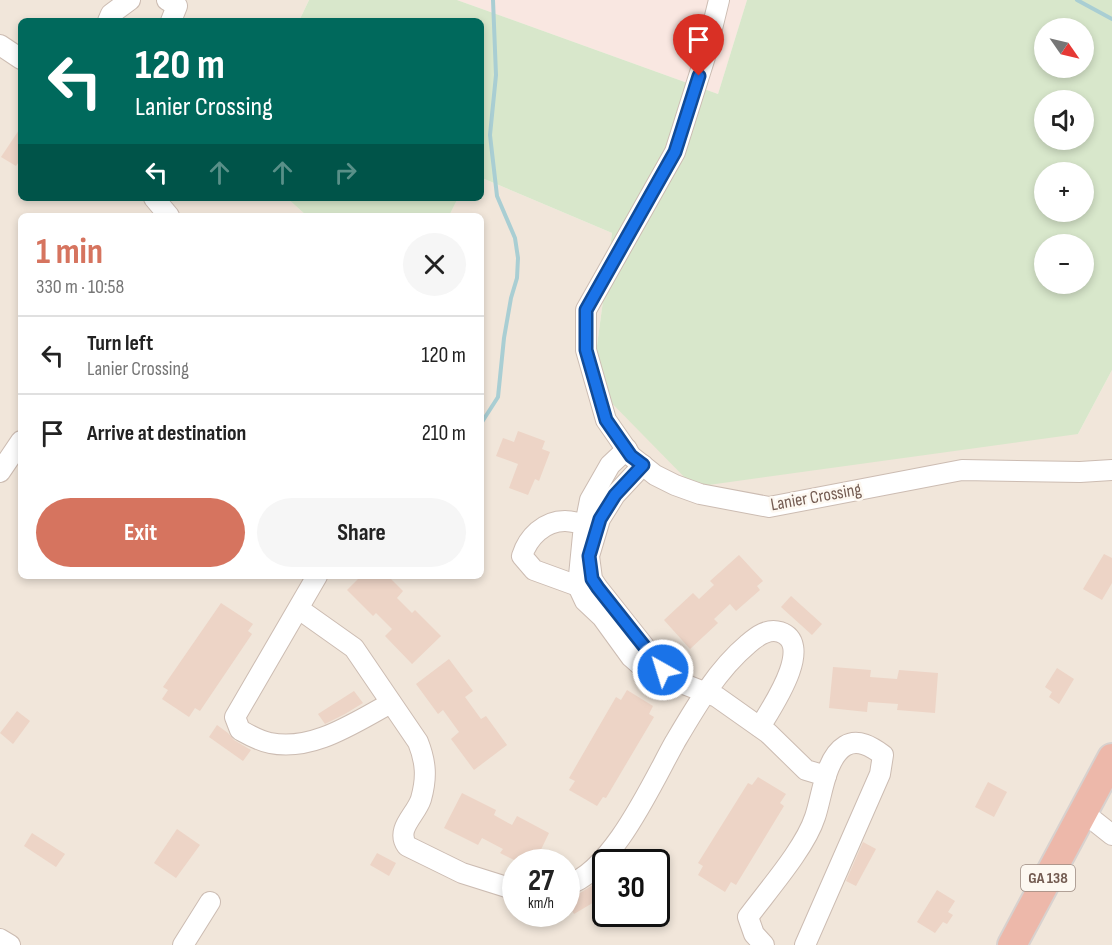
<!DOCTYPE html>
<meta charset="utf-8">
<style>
body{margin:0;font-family:"Sofia Sans Condensed",sans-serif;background:#f6f6f6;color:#222;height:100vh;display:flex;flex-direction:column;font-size:22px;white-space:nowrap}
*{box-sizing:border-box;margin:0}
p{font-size:20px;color:#767676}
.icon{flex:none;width:33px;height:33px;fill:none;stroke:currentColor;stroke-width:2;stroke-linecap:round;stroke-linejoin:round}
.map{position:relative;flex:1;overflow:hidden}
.details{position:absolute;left:18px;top:213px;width:466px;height:366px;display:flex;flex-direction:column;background:#fff;border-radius:9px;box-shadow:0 3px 9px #0003}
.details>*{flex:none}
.hud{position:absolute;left:18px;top:18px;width:466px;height:183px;border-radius:9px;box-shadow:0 3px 9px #0003;background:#00695c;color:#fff;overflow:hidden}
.needle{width:39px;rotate:124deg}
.tools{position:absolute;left:1034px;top:18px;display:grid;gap:12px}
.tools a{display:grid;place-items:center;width:60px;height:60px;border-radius:50%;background:#fff;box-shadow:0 3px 9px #0003;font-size:30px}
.speed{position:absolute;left:502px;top:849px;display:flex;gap:12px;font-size:30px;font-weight:700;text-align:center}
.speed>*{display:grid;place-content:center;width:78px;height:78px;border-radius:50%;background:#fff;box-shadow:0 3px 9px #0003;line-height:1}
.speed small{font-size:15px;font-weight:400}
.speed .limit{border:3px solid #111;border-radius:9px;background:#fff;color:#111}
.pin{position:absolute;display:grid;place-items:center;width:51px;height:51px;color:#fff;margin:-62px -26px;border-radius:50% 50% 50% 0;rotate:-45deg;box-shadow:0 0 6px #0007}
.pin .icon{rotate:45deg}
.me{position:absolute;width:66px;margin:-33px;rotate:321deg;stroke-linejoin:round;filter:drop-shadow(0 0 4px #0008)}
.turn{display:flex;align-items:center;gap:21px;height:126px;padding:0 18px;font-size:27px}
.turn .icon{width:78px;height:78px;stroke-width:2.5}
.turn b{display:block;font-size:42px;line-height:51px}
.lanes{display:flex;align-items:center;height:57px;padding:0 18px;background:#0003;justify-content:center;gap:30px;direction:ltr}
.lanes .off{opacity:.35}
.round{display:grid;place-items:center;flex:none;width:63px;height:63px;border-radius:32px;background:#f6f6f6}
.head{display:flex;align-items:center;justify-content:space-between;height:102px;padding:0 18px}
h1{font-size:36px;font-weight:700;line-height:45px;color:#d6745f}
.primary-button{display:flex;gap:12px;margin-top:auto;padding:12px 18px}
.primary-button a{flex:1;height:69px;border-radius:36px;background:#d6745f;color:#fff;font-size:24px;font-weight:700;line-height:69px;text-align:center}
.primary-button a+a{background:#f6f6f6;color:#222}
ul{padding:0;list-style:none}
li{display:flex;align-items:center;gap:18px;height:78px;padding:0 18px;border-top:2px solid #e0e0e0}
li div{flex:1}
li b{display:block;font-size:22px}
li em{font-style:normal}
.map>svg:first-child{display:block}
.residential{fill:#f1e6da;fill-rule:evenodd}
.commercial{fill:#f9e7e1}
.green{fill:#d8e7cb;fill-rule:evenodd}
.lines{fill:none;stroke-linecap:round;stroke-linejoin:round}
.stream{stroke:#a9ced3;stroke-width:4}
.building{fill:#edd4c6}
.minor-casing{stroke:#ccbcb2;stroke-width:22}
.highway-casing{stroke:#d8d1ce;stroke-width:32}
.minor{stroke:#fff;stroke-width:20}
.highway{stroke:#edb8aa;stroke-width:28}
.route-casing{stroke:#114b97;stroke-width:15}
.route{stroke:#1a73e8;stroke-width:10}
.labels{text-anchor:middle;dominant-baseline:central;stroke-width:5;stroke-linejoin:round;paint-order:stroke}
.shield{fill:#fdf8f1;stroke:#9c8a81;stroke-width:1.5}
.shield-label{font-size:16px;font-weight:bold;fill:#735b51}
.street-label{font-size:18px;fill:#735b51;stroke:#fdf8f1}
</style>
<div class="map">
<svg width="1112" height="945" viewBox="0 0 1112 945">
<rect width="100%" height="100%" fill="#fbf4eb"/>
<path class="residential" d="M0,0H309L299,21H21V198H287L307,216H21V576H482V216H449L458,198H482V178L612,233L592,383L1078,434L1112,370V945H0ZM516,862H567V914H516ZM606,862H657V914H606Z"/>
<polygon class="commercial" points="457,0 747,0 718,94"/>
<g class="green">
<path d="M309,0H457L718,94L747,0H1112V370L1078,434L694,487L592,383L612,233L482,178V21H299ZM1044,28H1083V68H1044ZM1044,100H1083V140H1044ZM1044,172H1083V212H1044ZM1044,244H1083V284H1044Z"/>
<polygon points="287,198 458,198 449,216 307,216"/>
</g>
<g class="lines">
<g class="stream">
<polyline points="1077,0 1112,19"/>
<polyline points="482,422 498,397 504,338 511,298 517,278 518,258 515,238 497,196 490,135 496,75 493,0"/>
</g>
</g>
<g class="building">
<polygon points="21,127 21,159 16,166 1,157"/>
<polygon points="518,431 545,441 542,449 550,452 539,481 535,479 528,495 509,488 518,464 496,456 503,438 514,442"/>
<polygon points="1104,554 1112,558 1112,583 1102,600 1083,589"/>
<polygon points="739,555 763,581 757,586 760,590 736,611 730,604 714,619 718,623 690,649 664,620 693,593 699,599 714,585 710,581"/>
<polygon points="361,576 388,576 403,591 397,598 412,613 415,610 441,636 412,664 385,636 392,629 376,613 373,616 347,590"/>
<polygon points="791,596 822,624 812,635 781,607"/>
<polygon points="221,603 253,624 248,631 252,634 200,711 195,708 189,717 162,699 168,690 163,687"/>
<polygon points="449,659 473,691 465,697 481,719 486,716 507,745 474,770 451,739 459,732 443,710 438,714 416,684"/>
<polygon points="833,667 871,670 870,677 897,679 899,670 938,673 935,713 897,710 898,704 868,702 867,712 829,708"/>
<polygon points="1057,668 1074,679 1059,704 1049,697 1052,692 1045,687"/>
<polygon points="627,690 653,706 649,714 654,717 606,798 603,797 597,806 569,790 575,781 569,778 616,697 621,700"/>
<polygon points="354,691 363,703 345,714 325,724 318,714"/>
<polygon points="17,711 30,721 13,744 0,733"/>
<polygon points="217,725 228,733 234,740 251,750 243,761 209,737"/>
<polygon points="758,777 786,794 780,803 784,806 736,885 731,882 725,892 698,875 703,866 698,863 748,783 752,785"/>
<polygon points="988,782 1007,792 994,817 975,807"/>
<polygon points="462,793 496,810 494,815 512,825 517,816 549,833 535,862 518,862 500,853 503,849 482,838 478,845 444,828"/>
<polygon points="177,829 200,845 176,878 154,863"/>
<polygon points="32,833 65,854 56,867 24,846"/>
<polygon points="863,842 876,849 856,886 846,881"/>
<polygon points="377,853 396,863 389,876 370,865"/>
<polygon points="606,877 606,895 574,914 567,901"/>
<polygon points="937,890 955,901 948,912 953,915 947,924 943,922 935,933 917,922"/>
</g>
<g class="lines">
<defs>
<g id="minor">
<polyline points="167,0 177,6 171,21"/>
<polyline points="719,0 705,57 675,152 586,310 586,350 606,420 631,456 655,475 675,485 700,494 769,507 962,470 1080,472 1112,470"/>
<polyline points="108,21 111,14 130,0"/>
<polyline points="0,45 21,59"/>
<polyline points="154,198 169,216"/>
<polyline points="627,449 610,465 590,500 583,535 578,586 585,601 602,617 631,657 654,677 671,682"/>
<polyline points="643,465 615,495 600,519 589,556 592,579 598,588 663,670 676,681 717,697 768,733 806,770 826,776"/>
<polyline points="0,472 21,441"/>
<path d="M317,576L235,717L240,730C249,735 259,741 270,743C313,752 355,722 391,703"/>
<path d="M578,586L534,570L522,556C528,537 544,521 565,521C571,521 578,523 584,524"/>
<path d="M299,609L354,648L418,742C426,762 427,778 421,799C416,815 395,829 407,846L462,873L516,890"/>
<polyline points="1083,812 1112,835"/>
<path d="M567,885C613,871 652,783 675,742C695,708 717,670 748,644C757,636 768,628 780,632C816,644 770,710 760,727"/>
<polyline points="0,939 10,945"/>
<polyline points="183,945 210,902"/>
<path d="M764,945L754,934L748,917C768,890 805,848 815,817C822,797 825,758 845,746C858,738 872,747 883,755L880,774L805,945"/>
</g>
<polyline id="highway" points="1012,945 1112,758"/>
</defs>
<use href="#minor" class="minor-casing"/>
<use href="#highway" class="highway-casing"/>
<use href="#minor" class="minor"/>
<use href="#highway" class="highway"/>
</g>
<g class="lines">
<defs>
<polyline id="route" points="663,670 598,588 592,579 589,556 600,519 615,495 643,465 631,456 606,420 586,350 586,310 675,152 699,76"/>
</defs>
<use href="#route" class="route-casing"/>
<use href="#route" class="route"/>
</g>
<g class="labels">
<rect class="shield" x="1021" y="865" width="54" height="26" rx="4.5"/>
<g class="shield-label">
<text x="1048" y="878">GA 138</text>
</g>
<g class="street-label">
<text transform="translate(816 497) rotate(-10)">Lanier Crossing</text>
</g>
</g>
</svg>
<div class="tools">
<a><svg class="needle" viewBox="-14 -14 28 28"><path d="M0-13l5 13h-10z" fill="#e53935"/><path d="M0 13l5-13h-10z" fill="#767676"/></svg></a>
<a><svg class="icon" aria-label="sound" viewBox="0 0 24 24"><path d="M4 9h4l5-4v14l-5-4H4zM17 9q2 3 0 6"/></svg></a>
<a>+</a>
<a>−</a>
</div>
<div class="speed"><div>27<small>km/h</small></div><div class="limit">30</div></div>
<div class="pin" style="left:699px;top:76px;background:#d93025"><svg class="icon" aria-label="arrive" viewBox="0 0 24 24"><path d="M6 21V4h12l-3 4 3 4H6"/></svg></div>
<svg class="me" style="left:663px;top:670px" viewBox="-20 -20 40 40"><circle r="17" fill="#1a73e8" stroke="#fff" stroke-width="3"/><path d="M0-11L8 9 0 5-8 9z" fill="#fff"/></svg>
<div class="hud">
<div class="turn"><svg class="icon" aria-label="left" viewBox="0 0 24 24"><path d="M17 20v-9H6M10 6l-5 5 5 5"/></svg><div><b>120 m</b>Lanier Crossing</div></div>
<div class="lanes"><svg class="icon" aria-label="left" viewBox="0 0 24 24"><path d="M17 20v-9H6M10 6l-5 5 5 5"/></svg><svg class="icon off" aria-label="ahead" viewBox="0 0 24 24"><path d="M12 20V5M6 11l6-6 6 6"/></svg><svg class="icon off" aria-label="ahead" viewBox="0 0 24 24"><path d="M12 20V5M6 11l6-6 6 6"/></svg><svg class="icon off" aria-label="right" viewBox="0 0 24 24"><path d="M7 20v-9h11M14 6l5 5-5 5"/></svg></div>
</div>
<section class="details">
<div class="head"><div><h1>1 min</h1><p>330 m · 10:58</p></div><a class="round"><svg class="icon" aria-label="close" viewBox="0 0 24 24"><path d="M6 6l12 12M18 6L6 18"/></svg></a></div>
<ul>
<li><svg class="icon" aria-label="left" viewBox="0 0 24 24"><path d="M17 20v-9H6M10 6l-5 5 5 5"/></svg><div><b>Turn left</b><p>Lanier Crossing</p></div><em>120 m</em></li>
<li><svg class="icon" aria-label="arrive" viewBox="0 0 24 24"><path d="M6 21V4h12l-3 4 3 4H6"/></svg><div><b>Arrive at destination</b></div><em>210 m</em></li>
</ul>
<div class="primary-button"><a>Exit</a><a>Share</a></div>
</section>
</div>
